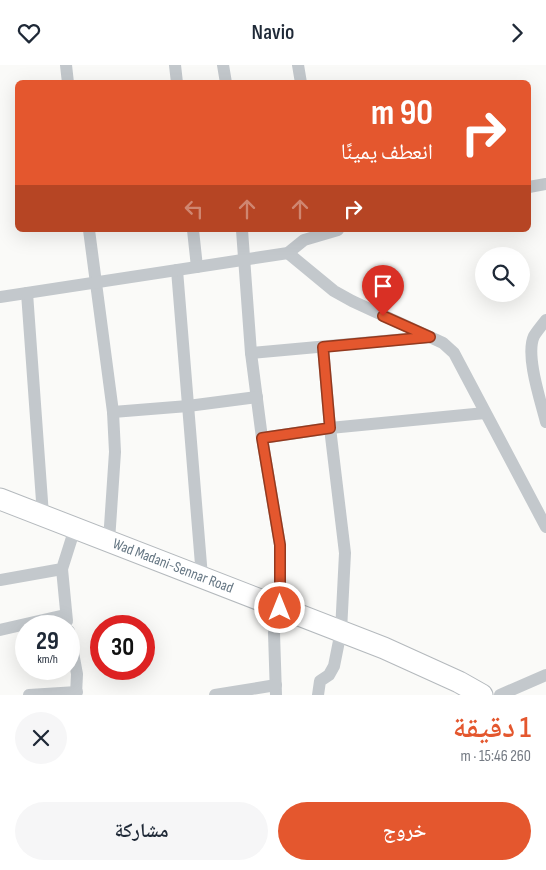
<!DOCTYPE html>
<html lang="ar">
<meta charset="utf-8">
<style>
body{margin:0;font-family:"Sofia Sans Condensed","Noto Naskh Arabic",sans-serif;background:#f6f6f7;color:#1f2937;direction:rtl;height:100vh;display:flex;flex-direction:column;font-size:19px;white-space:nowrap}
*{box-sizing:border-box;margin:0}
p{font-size:16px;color:#747a83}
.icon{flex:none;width:28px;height:28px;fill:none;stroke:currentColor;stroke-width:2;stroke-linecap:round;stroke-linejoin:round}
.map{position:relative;height:630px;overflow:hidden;direction:ltr}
.drawer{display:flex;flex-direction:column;background:#fff;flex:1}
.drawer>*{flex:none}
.guide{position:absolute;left:15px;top:15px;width:516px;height:152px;border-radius:8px;box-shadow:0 5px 20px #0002;direction:rtl;background:#e4572e;color:#fff;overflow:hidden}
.fabs{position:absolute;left:475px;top:182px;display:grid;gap:10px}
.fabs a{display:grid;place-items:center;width:55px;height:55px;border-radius:50%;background:#fff;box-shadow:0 5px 20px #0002;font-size:25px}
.speed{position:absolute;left:15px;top:550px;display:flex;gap:10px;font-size:25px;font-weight:700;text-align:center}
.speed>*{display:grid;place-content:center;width:65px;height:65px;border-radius:50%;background:#fff;box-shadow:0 5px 20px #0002;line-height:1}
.speed small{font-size:12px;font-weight:400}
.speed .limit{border:8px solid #d22;background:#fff;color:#111}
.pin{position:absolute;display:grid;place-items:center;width:42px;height:42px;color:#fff;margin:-51px -21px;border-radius:50% 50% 50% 0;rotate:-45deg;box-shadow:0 0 5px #0007}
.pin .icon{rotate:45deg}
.me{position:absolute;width:55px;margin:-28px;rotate:0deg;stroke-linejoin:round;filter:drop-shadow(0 0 4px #0008)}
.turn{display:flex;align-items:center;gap:18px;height:105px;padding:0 15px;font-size:22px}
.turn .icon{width:65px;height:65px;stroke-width:2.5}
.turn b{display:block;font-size:35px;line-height:42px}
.lanes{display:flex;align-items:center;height:48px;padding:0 15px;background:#0003;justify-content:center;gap:25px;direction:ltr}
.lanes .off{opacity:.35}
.round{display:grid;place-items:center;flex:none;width:52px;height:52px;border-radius:26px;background:#f6f6f7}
.overview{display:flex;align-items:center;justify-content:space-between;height:85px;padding:0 15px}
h1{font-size:30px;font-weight:600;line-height:38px;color:#e4572e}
.button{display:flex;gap:10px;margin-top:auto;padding:10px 15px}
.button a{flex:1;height:58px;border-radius:30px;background:#e4572e;color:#fff;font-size:20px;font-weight:600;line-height:58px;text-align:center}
.button a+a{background:#f6f6f7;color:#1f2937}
header{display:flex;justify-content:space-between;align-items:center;height:65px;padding:0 15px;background:#fff;font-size:22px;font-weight:600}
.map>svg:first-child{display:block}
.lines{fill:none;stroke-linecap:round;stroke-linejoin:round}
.trunk-casing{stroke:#b4b9bd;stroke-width:23}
.minor{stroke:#c3c8cc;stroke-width:12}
.trunk{stroke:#fff;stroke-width:21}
.route-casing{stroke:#94391e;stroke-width:12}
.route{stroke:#e4572e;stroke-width:9}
.labels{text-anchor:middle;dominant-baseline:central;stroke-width:5;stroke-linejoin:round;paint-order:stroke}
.street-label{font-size:15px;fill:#657683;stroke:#fff}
</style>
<header><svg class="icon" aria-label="forward" viewBox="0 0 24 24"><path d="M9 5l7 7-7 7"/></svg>Navio<svg class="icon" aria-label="heart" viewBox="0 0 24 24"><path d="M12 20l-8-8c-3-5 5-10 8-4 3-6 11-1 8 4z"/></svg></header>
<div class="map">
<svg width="546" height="630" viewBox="0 0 546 630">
<rect width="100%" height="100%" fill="#fafaf8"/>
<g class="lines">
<defs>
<polyline id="trunk" points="0,434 384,583 459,617 482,630"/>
</defs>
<use href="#trunk" class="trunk-casing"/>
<g class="minor">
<polyline points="66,0 68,18"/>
<polyline points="175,0 177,18"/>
<polyline points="223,0 226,18"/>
<polyline points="298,0 301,18"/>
<polyline points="529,122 546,119"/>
<polyline points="89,165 113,347 115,387 109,476"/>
<polyline points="193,165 197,202"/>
<polyline points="242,165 251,288 262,373 280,480 280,543 274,568 276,630"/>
<polyline points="288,188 334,226 352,236 443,278 454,288 546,462"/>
<polyline points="177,205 202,512"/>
<polyline points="27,228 43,450"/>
<polyline points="0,232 288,188 304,175 338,165"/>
<path d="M546,255C542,260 537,266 534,271C525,290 541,337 546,357"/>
<polyline points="251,288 428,272"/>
<polyline points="113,347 188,341 257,332"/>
<polyline points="262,373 330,363 485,348"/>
<polyline points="62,504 67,556"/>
<polyline points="0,515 62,504 75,463"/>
<polyline points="0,565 65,550"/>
<polyline points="69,566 77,609 76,630"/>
<polyline points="29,630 77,627"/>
<polyline points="215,630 276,620"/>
<polyline points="318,630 320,616 329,610 334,601 341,566 345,488 330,363 323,282"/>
<polyline points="500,630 546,610"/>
</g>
<use href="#trunk" class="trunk"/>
</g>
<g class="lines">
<defs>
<polyline id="route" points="280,543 280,480 262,373 330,363 323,282 430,272 383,251"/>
</defs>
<use href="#route" class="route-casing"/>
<use href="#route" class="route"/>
</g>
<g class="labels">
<g class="street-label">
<text transform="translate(173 501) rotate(21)">Wad Madani-Sennar Road</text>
</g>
</g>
</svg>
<div class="fabs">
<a><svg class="icon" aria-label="search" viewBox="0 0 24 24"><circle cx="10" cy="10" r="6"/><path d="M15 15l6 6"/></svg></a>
</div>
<div class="speed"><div>29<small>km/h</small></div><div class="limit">30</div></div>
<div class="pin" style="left:383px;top:251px;background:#d93025"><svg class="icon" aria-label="arrive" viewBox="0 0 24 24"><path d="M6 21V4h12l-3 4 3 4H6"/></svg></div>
<svg class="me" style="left:280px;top:543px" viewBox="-20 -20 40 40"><circle r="17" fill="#e4572e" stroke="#fff" stroke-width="3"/><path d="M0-11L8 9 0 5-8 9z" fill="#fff"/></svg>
<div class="guide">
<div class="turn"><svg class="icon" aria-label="right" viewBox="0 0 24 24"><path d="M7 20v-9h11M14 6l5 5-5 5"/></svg><div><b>90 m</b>انعطف يمينًا</div></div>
<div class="lanes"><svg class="icon off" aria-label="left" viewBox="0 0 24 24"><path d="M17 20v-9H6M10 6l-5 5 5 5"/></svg><svg class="icon off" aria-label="ahead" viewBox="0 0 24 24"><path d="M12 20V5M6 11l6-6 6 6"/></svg><svg class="icon off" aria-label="ahead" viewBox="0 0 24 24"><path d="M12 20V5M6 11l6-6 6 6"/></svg><svg class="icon" aria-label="right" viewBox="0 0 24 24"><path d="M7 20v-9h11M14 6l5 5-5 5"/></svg></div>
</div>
</div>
<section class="drawer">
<div class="overview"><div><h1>1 دقيقة</h1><p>260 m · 15:46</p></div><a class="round"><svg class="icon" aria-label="close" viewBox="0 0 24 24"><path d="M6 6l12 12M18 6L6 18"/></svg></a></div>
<div class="button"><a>خروج</a><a>مشاركة</a></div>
</section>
